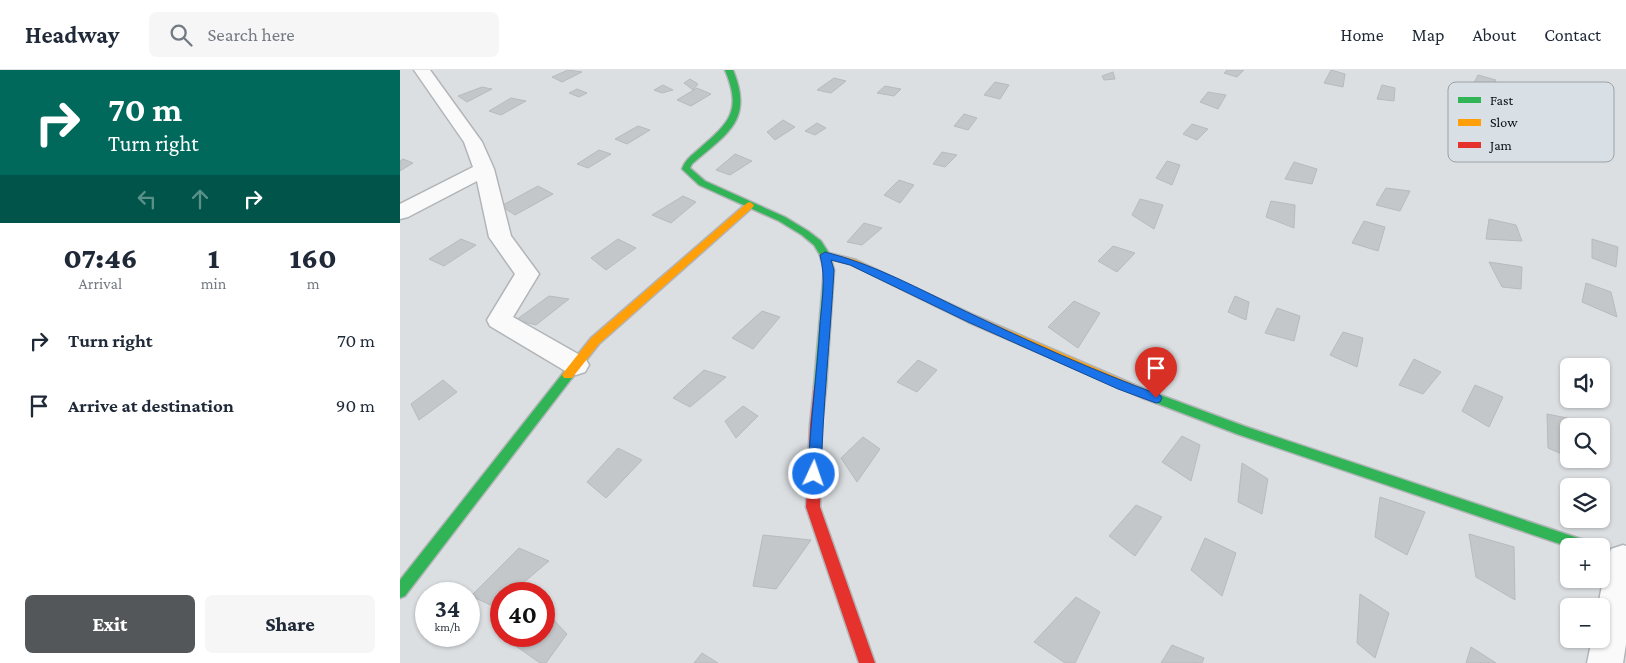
<!DOCTYPE html>
<meta charset="utf-8">
<style>
body{margin:0;font-family:"Crimson Pro",serif;background:#f6f6f7;color:#1f2937;height:100vh;display:flex;flex-direction:column;font-size:19px;white-space:nowrap}
*{box-sizing:border-box;margin:0}
p{font-size:16px;color:#747a83}
.icon{flex:none;width:28px;height:28px;fill:none;stroke:currentColor;stroke-width:2;stroke-linecap:round;stroke-linejoin:round}
.map{position:relative;flex:1;overflow:hidden}
.details{display:flex;flex-direction:column;background:#fff;width:400px}
.details>*{flex:none}
.guide{background:#00695c;color:#fff;overflow:hidden}
.buttons{position:absolute;left:1160px;top:288px;display:grid;gap:10px}
.buttons a{display:grid;place-items:center;width:50px;height:50px;border-radius:8px;background:#fff;box-shadow:0 1px 4px #0004;font-size:25px}
.speed{position:absolute;left:15px;top:512px;display:flex;gap:10px;font-size:25px;font-weight:700;text-align:center}
.speed>*{display:grid;place-content:center;width:65px;height:65px;border-radius:50%;background:#fff;box-shadow:0 1px 4px #0004;line-height:1}
.speed small{font-size:12px;font-weight:400}
.speed .limit{border:8px solid #d22;background:#fff;color:#111}
.pin{position:absolute;display:grid;place-items:center;width:42px;height:42px;color:#fff;margin:-51px -21px;border-radius:50% 50% 50% 0;rotate:-45deg;box-shadow:0 0 5px #0007}
.pin .icon{rotate:45deg}
.me{position:absolute;width:55px;margin:-28px;rotate:3deg;stroke-linejoin:round;filter:drop-shadow(0 0 4px #0008)}
.turn{display:flex;align-items:center;gap:18px;height:105px;padding:0 25px;font-size:22px}
.turn .icon{width:65px;height:65px;stroke-width:2.5}
.turn b{display:block;font-size:35px;line-height:42px}
.lanes{display:flex;align-items:center;height:48px;padding:0 25px;background:#0003;justify-content:center;gap:25px;direction:ltr}
.lanes .off{opacity:.35}
.eta{display:flex;justify-content:space-evenly;align-items:center;height:85px;text-align:center}
.eta b{font-size:30px;font-weight:800;line-height:35px}
.button{display:flex;gap:10px;margin-top:auto;padding:10px 25px}
.button a{flex:1;height:58px;border-radius:8px;background:#54575a;color:#fff;font-size:20px;font-weight:800;line-height:58px;text-align:center}
.button a+a{background:#f6f6f7;color:#1f2937}
ul{padding:0;list-style:none}
li{display:flex;align-items:center;gap:15px;height:65px;padding:0 25px}
li div{flex:1}
li b{display:block;font-size:19px}
li em{font-style:normal}
header{display:flex;align-items:center;gap:30px;box-sizing:border-box;height:70px;padding:0 25px;background:#fff;border-bottom:1px solid #e0e1e3}
header strong{font-size:24px}
nav{display:flex;gap:28px;margin-inline-start:auto;font-size:18px}
.search{width:350px;height:45px;background:#f6f6f7;display:flex;align-items:center;gap:12px;box-sizing:border-box;padding:0 18px;border-radius:8px;color:#747a83;font-size:19px}
main{display:flex;flex:1;min-height:0}
.map>svg:first-child{display:block}
.building{fill:#c4c7c9;stroke:#b8bbbd}
.lines{fill:none;stroke-linecap:round;stroke-linejoin:round}
.street-casing{stroke:#b2b5b8;stroke-width:3}
.fast-casing{stroke:#b2b5b8;stroke-width:3}
.slow-casing{stroke:#b2b5b8;stroke-width:3}
.jam-casing{stroke:#b2b5b8;stroke-width:3}
.street{fill:#fafafb;fill-rule:evenodd}
.fast{fill:#30b455;fill-rule:evenodd}
.slow{fill:#ff9f0a;fill-rule:evenodd}
.jam{fill:#e5322d;fill-rule:evenodd}
.route{fill:#1a73e8;stroke:#114b97}
.key{fill:#d8e0e6;stroke:#9aa1a6;stroke-width:1}
.key-label{font-size:14px;fill:#0b0e10}
</style>
<header>
<strong>Headway</strong>
<div class="search"><svg class="icon" aria-label="search" viewBox="0 0 24 24"><circle cx="10" cy="10" r="6"/><path d="M15 15l6 6"/></svg>Search here</div>
<nav><a>Home</a><a>Map</a><a>About</a><a>Contact</a></nav>
</header>
<main>
<section class="details">
<div class="guide">
<div class="turn"><svg class="icon" aria-label="right" viewBox="0 0 24 24"><path d="M7 20v-9h11M14 6l5 5-5 5"/></svg><div><b>70 m</b>Turn right</div></div>
<div class="lanes"><svg class="icon off" aria-label="left" viewBox="0 0 24 24"><path d="M17 20v-9H6M10 6l-5 5 5 5"/></svg><svg class="icon off" aria-label="ahead" viewBox="0 0 24 24"><path d="M12 20V5M6 11l6-6 6 6"/></svg><svg class="icon" aria-label="right" viewBox="0 0 24 24"><path d="M7 20v-9h11M14 6l5 5-5 5"/></svg></div>
</div>
<div class="eta">
<div><b>07:46</b><p>Arrival</p></div>
<div><b>1</b><p>min</p></div>
<div><b>160</b><p>m</p></div>
</div>
<ul>
<li><svg class="icon" aria-label="right" viewBox="0 0 24 24"><path d="M7 20v-9h11M14 6l5 5-5 5"/></svg><div><b>Turn right</b></div><em>70 m</em></li>
<li><svg class="icon" aria-label="arrive" viewBox="0 0 24 24"><path d="M6 21V4h12l-3 4 3 4H6"/></svg><div><b>Arrive at destination</b></div><em>90 m</em></li>
</ul>
<div class="button"><a>Exit</a><a>Share</a></div>
</section>
<div class="map">
<svg width="1226" height="593" viewBox="0 0 1226 593">
<rect width="100%" height="100%" fill="#dcdfe2"/>
<g class="building">
<polygon points="168,0 182,2 162,12 152,7"/>
<polygon points="827,0 844,0 837,7 824,3"/>
<polygon points="931,0 945,4 943,17 924,13"/>
<polygon points="713,2 715,9 704,10 702,6"/>
<polygon points="1078,5 1096,10 1089,21 1073,15"/>
<polygon points="434,8 446,11 431,23 417,20"/>
<polygon points="290,9 298,14 293,20 284,13"/>
<polygon points="595,12 609,15 600,29 584,25"/>
<polygon points="263,15 273,20 262,23 254,20"/>
<polygon points="982,15 995,18 994,31 977,29"/>
<polygon points="485,16 501,19 494,26 477,23"/>
<polygon points="82,17 92,19 67,32 58,26"/>
<polygon points="297,18 311,24 291,36 277,30"/>
<polygon points="177,19 187,23 179,27 169,23"/>
<polygon points="808,22 826,25 818,39 800,32"/>
<polygon points="111,28 126,31 101,45 89,41"/>
<polygon points="564,44 577,48 568,60 554,56"/>
<polygon points="383,50 395,57 375,70 367,62"/>
<polygon points="417,53 426,58 415,65 405,61"/>
<polygon points="792,54 808,59 797,70 783,64"/>
<polygon points="238,56 250,60 227,74 215,69"/>
<polygon points="199,80 211,84 188,98 177,94"/>
<polygon points="542,82 557,85 545,97 533,94"/>
<polygon points="335,84 352,91 330,105 316,100"/>
<polygon points="3,89 13,93 0,101 0,91"/>
<polygon points="767,91 780,95 772,115 756,108"/>
<polygon points="894,92 917,99 912,114 885,109"/>
<polygon points="499,110 514,115 500,133 484,125"/>
<polygon points="138,116 153,124 115,145 101,136"/>
<polygon points="986,118 1010,121 1000,141 976,135"/>
<polygon points="283,126 296,132 271,153 252,145"/>
<polygon points="740,129 763,135 754,159 732,145"/>
<polygon points="871,131 895,135 894,158 866,147"/>
<polygon points="1089,149 1116,155 1122,171 1086,169"/>
<polygon points="964,151 985,157 978,181 952,173"/>
<polygon points="464,153 482,158 462,175 447,172"/>
<polygon points="61,169 76,175 44,196 29,189"/>
<polygon points="218,169 236,178 206,200 191,188"/>
<polygon points="1192,169 1218,177 1216,197 1192,188"/>
<polygon points="713,176 735,183 717,202 698,191"/>
<polygon points="1089,192 1122,197 1121,219 1102,217"/>
<polygon points="1186,213 1211,222 1217,247 1182,232"/>
<polygon points="149,226 169,229 136,255 116,250"/>
<polygon points="835,226 849,232 846,250 828,242"/>
<polygon points="674,231 700,243 678,278 648,257"/>
<polygon points="877,238 900,246 894,271 865,263"/>
<polygon points="362,241 380,247 353,279 332,268"/>
<polygon points="943,262 963,268 957,297 930,285"/>
<polygon points="1014,289 1041,302 1023,324 999,315"/>
<polygon points="518,290 537,300 517,322 497,312"/>
<polygon points="304,300 326,307 290,337 273,328"/>
<polygon points="43,310 57,322 19,350 11,334"/>
<polygon points="1075,315 1103,327 1089,357 1062,341"/>
<polygon points="343,336 358,346 336,368 325,351"/>
<polygon points="1147,344 1177,350 1179,356 1169,356 1169,387 1148,378"/>
<polygon points="782,366 800,375 791,411 762,392"/>
<polygon points="463,367 480,379 457,412 441,388"/>
<polygon points="218,378 242,390 206,428 187,412"/>
<polygon points="1172,389 1189,389 1192,398"/>
<polygon points="842,393 868,409 862,444 838,432"/>
<polygon points="980,427 1025,442 1007,485 975,467"/>
<polygon points="736,435 762,447 735,486 709,466"/>
<polygon points="1069,464 1114,477 1115,530 1076,507"/>
<polygon points="363,465 411,470 376,519 353,516"/>
<polygon points="805,468 836,483 822,526 791,500"/>
<polygon points="119,478 149,491 110,524 101,524 101,531 95,537 71,526"/>
<polygon points="960,524 989,543 975,588 957,573"/>
<polygon points="676,527 700,542 675,593 665,593 634,572"/>
<polygon points="147,543 167,564 146,593 140,593 116,576 125,566 144,566 144,547"/>
<polygon points="772,575 804,588 802,593 761,593"/>
<polygon points="1071,577 1096,593 1066,593"/>
<polygon points="302,583 318,593 294,593"/>
</g>
<g class="lines">
<defs>
<g id="street">
<polygon points="14,0 30,0 82,72 94,99 111,166 139,204 113,247 185,288 189,295 185,302 176,305 167,302 90,256 87,250 115,204 89,167 77,111 8,147 0,149 0,134 73,97 64,72"/>
<polygon points="1223,475 1226,476 1226,574 1223,593 1187,593 1192,569 1201,569 1201,536 1198,536 1207,490 1211,479"/>
</g>
<g id="fast">
<path d="M325,0H333C354,51 327,63 292,94L290,98L305,111L385,147L408,161L421,171L430,185L434,200L426,317L424,320H416L414,317L424,200L420,185L414,175L402,165L379,151L299,115L282,99C285,90 292,85 299,79C330,52 342,41 325,0Z"/>
<polygon points="168,301 172,302 174,305 172,308 5,526 0,528 0,510 164,302"/>
<polygon points="747,320 844,356 1184,470 1189,471 1191,476 1169,477 837,364 743,328 741,325 743,322"/>
</g>
<g id="slow">
<polygon points="350,132 354,135 353,137 199,274 172,308 164,308 162,305 164,302 191,268 347,133"/>
<polygon points="425,182 456,190 576,246 751,322 753,325 751,328 743,328 568,252 450,194 422,187 420,185 422,183"/>
</g>
<polygon id="jam" points="420,312 424,314 426,317 422,355 420,437 475,593 459,593 406,437 410,355 414,317 416,314"/>
</defs>
<use href="#street" class="street-casing"/>
<use href="#fast" class="fast-casing"/>
<use href="#slow" class="slow-casing"/>
<use href="#jam" class="jam-casing"/>
<use href="#street" class="street"/>
<use href="#fast" class="fast"/>
<use href="#slow" class="slow"/>
<use href="#jam" class="jam"/>
</g>
<path class="route" d="M425,182C474,194 519,219 565,241C628,271 694,301 760,325L762,328L760,332L756,333L718,319L568,252L450,195L431,190L434,200C430,268 423,336 421,404L419,408L414,410L410,408L408,404C410,354 417,304 420,254C422,231 426,208 420,185Z"/>
<rect x="1048" y="12" width="166" height="80" rx="8" class="key"/>
<rect x="1058" y="27" width="23" height="6" fill="#30b455"/>
<rect x="1058" y="49" width="23" height="7" fill="#ff9f0a"/>
<rect x="1058" y="72" width="23" height="6" fill="#e5322d"/>
<g class="key-label">
<text x="1090" y="35">Fast</text>
<text x="1090" y="57">Slow</text>
<text x="1090" y="80">Jam</text>
</g>
</svg>
<div class="buttons">
<a><svg class="icon" aria-label="sound" viewBox="0 0 24 24"><path d="M4 9h4l5-4v14l-5-4H4zM17 9q2 3 0 6"/></svg></a>
<a><svg class="icon" aria-label="search" viewBox="0 0 24 24"><circle cx="10" cy="10" r="6"/><path d="M15 15l6 6"/></svg></a>
<a><svg class="icon" aria-label="layers" viewBox="0 0 24 24"><path d="M12 4l9 5-9 5-9-5zM3 14l9 5 9-5"/></svg></a>
<a>+</a>
<a>−</a>
</div>
<div class="speed"><div>34<small>km/h</small></div><div class="limit">40</div></div>
<div class="pin" style="left:756px;top:328px;background:#d93025"><svg class="icon" aria-label="arrive" viewBox="0 0 24 24"><path d="M6 21V4h12l-3 4 3 4H6"/></svg></div>
<svg class="me" style="left:414px;top:404px" viewBox="-20 -20 40 40"><circle r="17" fill="#1a73e8" stroke="#fff" stroke-width="3"/><path d="M0-11L8 9 0 5-8 9z" fill="#fff"/></svg>
</div>
</main>
